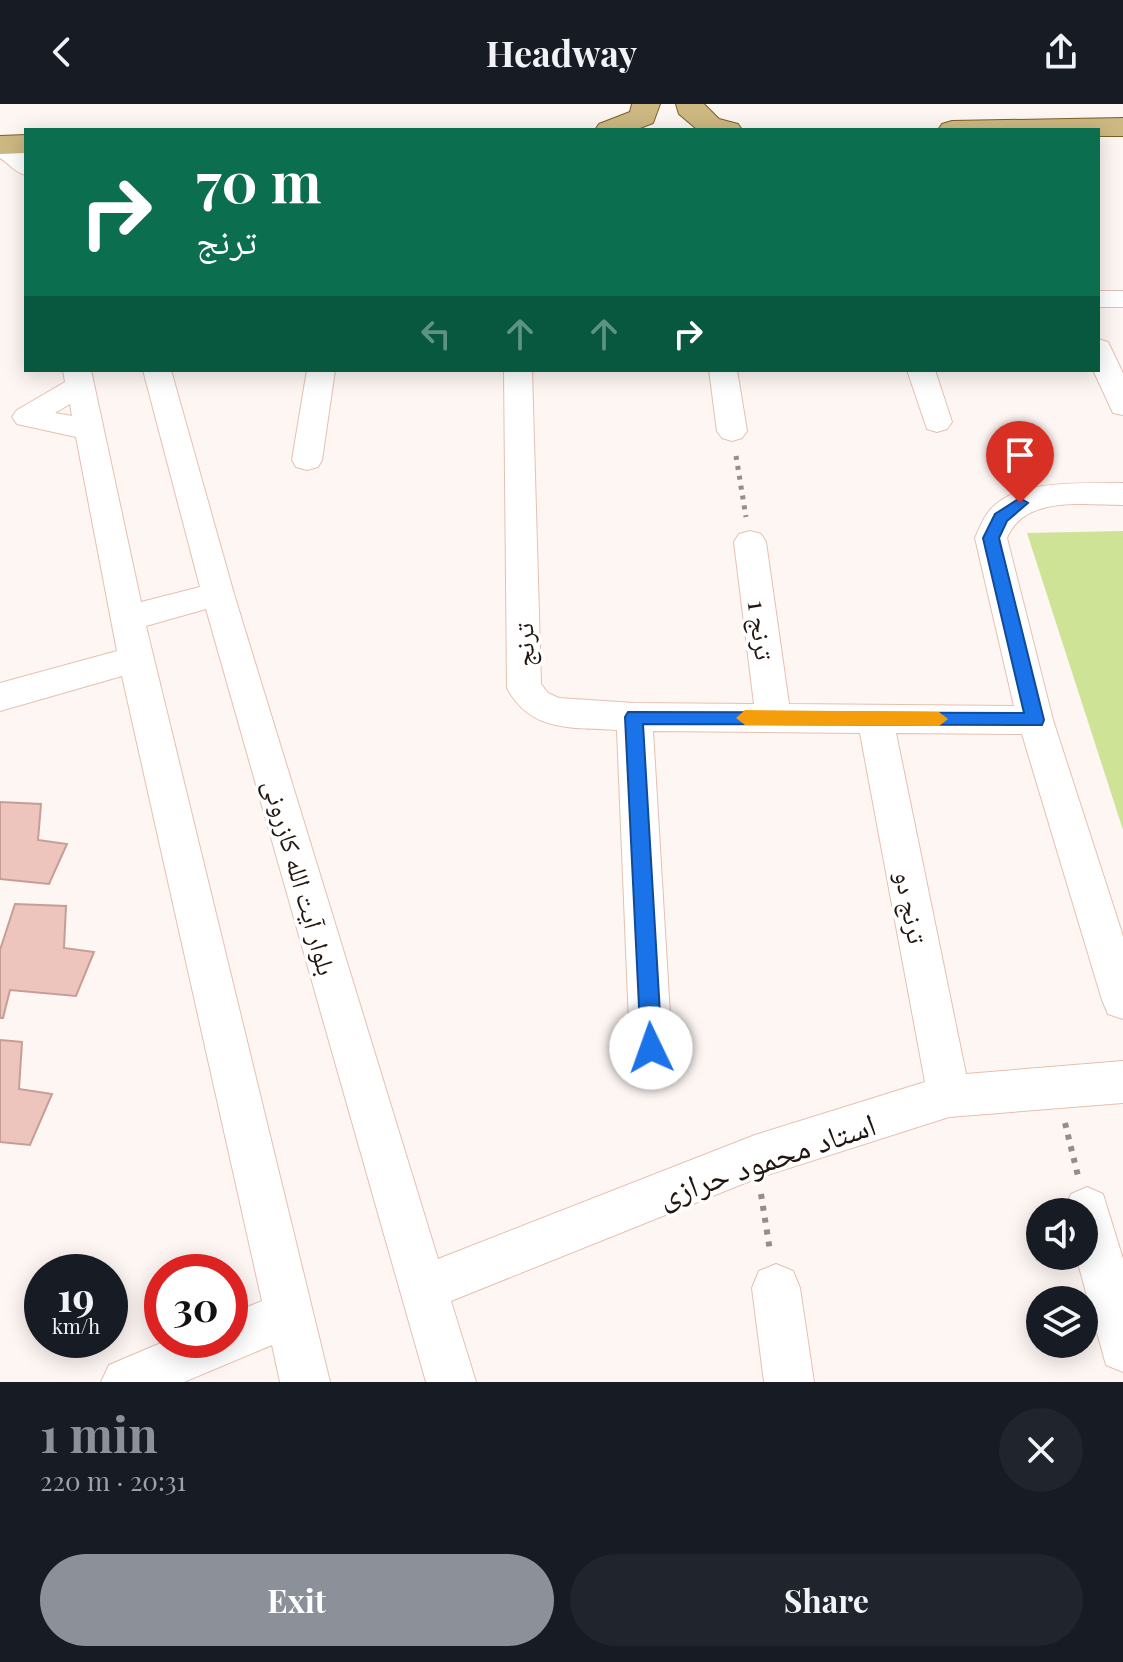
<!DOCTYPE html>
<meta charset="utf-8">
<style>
body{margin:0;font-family:"Playfair Display","Noto Naskh Arabic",serif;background:#20242c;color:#f1f3f6;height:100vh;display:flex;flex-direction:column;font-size:30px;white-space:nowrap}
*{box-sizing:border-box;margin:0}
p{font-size:26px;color:#9ea1a6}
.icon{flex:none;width:44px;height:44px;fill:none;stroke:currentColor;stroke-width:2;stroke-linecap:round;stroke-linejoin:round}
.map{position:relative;height:1278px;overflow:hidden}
.drawer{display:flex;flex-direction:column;background:#171b24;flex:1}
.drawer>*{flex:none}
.guide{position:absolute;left:24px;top:24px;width:1076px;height:244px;border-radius:0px;box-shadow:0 4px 20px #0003;background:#0b6e4f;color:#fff;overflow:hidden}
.buttons{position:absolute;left:1026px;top:1094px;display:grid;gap:16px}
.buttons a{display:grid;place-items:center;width:72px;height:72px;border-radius:50%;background:#171b24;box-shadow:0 4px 20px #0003;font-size:40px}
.speed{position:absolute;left:24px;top:1150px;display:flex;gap:16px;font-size:40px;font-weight:700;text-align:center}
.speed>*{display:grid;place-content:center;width:104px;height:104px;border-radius:50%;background:#171b24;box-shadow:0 4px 20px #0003;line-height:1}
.speed small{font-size:20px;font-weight:400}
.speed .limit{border:12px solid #d22;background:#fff;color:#111}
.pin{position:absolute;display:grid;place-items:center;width:68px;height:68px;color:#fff;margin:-82px -34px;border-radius:50% 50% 50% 0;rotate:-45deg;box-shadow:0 0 8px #0007}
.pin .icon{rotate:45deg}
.me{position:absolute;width:88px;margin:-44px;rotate:357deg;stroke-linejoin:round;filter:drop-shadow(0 0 6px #0008)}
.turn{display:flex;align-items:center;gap:28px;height:168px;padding:0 40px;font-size:36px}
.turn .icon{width:104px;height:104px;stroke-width:2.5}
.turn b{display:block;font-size:56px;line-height:68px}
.lanes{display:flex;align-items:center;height:76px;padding:0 40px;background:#0003;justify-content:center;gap:40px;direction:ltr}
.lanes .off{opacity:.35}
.round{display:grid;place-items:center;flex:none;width:84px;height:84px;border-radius:42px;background:#20242c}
.overview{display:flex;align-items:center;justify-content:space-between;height:136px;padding:0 40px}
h1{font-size:48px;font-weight:700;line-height:60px;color:#8c9099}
.action{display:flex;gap:16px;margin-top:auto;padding:16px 40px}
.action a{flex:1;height:92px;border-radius:48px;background:#8c9099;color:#fff;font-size:32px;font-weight:700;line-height:92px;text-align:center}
.action a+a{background:#20242c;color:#f1f3f6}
header{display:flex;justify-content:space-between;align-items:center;height:104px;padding:0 40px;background:#171b24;font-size:36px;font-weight:700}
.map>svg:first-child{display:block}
.green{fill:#cfe397}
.building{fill:#eec5bc;stroke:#c59e95;stroke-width:2}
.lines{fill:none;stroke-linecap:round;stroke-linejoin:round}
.minor-casing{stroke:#e5c0af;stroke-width:2}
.major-casing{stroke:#7b6024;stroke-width:2}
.path-far1{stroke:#978c88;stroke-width:5;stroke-dasharray:4 6;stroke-linecap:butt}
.path{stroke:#978c88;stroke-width:6;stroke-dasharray:5 7;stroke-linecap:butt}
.minor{fill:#fff;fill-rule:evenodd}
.major{fill:#cdb882;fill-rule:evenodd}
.route{fill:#1a73e8;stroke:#114b97;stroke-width:2}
.slow{fill:#f59e0b}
.labels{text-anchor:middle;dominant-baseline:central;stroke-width:7;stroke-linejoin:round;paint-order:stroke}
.street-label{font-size:26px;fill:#231610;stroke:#fff}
.near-street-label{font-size:32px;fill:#231610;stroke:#fff}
</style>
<header><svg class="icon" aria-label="back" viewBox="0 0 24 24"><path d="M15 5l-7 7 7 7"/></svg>Headway<svg class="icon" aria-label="share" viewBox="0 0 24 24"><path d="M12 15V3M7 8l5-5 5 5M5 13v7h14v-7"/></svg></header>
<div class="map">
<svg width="1123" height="1278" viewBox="0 0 1123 1278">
<rect width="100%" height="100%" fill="#fef6f3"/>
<polygon class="green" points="1123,427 1123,726 1027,429"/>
<g class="building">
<polygon points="0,698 41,700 38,736 67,740 49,780 0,775"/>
<polygon points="15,800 66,802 64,844 94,848 76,892 10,886 3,914 0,914 0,846"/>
<polygon points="0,936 22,938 19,985 52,990 30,1041 0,1038"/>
</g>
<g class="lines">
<defs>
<g id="minor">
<path d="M0,38L26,49V71C15,69 10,60 0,54Z"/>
<rect x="1098" y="187" width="25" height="16"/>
<polygon points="1098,235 1108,238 1123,269 1123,311 1113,309 1093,266 1098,266"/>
<path d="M63,266H91L141,498L200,483L143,266H171L234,490L438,1155L755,1031L925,978L860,629L653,627L672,944L666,958L651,964L636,958L630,944L617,626C572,623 531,629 507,584L504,266H532L541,580L548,589L559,594L634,599L754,600L734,438L739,430L750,427L761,430L766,438L789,600L1014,602L975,434C979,425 983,414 990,406C1017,374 1085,380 1123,379V401C1085,401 1024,391 1007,434L1053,616L1123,832V915L1108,910L1102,896L1022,630L896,629L966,970L1123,957V999L949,1013L755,1075L451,1197L476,1278H426L206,505L146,522L330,1278H280L272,1241L184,1278H101L109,1261L168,1236H230V1210L262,1197L122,572L0,607V579L117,547L76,333L17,320L12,313L17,306L65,278ZM70,300L72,312L55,309Z"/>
<polygon points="307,266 335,266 322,356 318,363 307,366 296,363 292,356"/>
<polygon points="709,266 737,266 747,327 742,334 732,337 722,334 717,327"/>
<polygon points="907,266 935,266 952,318 947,325 937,328 927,325"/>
<polygon points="1087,1083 1103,1090 1123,1155 1123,1268 1106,1261 1076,1152 1084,1152 1084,1108 1064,1106 1071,1090"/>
<polygon points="776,1160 793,1167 800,1184 814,1278 764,1278 752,1184 759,1167"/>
</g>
<g id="major">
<polygon points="632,0 660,0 653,19 635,26 595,26 599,20 630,8"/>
<polygon points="676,0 704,0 719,15 738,20 742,26 698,26 679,10"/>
<polygon points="1123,14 1123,32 1098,32 1098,26 938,26 942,20 952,17"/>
<polygon points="26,31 26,49 0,50 0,32"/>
</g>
</defs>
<use href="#minor" class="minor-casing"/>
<use href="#major" class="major-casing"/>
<polyline class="path-far1" points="736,352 746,413"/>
<g class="path">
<polyline points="1065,1019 1078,1072"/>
<polyline points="761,1090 770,1147"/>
</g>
<use href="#minor" class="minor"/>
<use href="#major" class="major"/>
</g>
<polygon class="route" points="1020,394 1028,399 1007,417 999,434 1044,616 1042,621 643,620 662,944 659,951 651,954 644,951 641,944 625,613 628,608 1024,609 983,434 995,410"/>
<polygon class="slow" points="745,606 939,608 948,615 939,622 745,621 736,614"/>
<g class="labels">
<g class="street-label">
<text transform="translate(762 526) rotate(82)">ترنج 1</text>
<text transform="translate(523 541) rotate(-91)">ترنج</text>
<text transform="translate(301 773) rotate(74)">بلوار آیت الله کازرونی</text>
<text transform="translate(912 803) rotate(79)">ترنج دو</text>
</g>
<g class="near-street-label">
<text transform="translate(766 1054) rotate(-19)">استاد محمود حرازی</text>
</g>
</g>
</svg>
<div class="buttons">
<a><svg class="icon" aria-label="sound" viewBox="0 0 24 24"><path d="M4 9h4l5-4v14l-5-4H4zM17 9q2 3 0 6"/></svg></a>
<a><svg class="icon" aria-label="layers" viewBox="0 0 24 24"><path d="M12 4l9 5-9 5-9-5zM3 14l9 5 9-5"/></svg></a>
</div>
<div class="speed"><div>19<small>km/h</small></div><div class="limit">30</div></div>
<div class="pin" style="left:1020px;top:399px;background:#d93025"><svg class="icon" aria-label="arrive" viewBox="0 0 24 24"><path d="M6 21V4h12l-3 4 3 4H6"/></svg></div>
<svg class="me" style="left:651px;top:944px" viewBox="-20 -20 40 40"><circle r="19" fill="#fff"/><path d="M0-13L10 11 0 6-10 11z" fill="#1a73e8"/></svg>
<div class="guide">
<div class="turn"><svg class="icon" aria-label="right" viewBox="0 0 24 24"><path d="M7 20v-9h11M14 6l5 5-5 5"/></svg><div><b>70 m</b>ترنج</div></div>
<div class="lanes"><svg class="icon off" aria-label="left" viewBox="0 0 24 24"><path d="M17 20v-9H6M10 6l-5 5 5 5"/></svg><svg class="icon off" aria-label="ahead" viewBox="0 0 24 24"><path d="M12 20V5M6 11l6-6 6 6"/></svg><svg class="icon off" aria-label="ahead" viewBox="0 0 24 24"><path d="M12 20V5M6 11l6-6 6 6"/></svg><svg class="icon" aria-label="right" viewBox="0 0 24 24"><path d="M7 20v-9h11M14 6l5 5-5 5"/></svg></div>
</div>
</div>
<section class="drawer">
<div class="overview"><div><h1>1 min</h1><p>220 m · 20:31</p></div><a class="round"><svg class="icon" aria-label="close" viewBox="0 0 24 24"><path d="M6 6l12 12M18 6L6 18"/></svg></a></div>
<div class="action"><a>Exit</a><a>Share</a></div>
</section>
